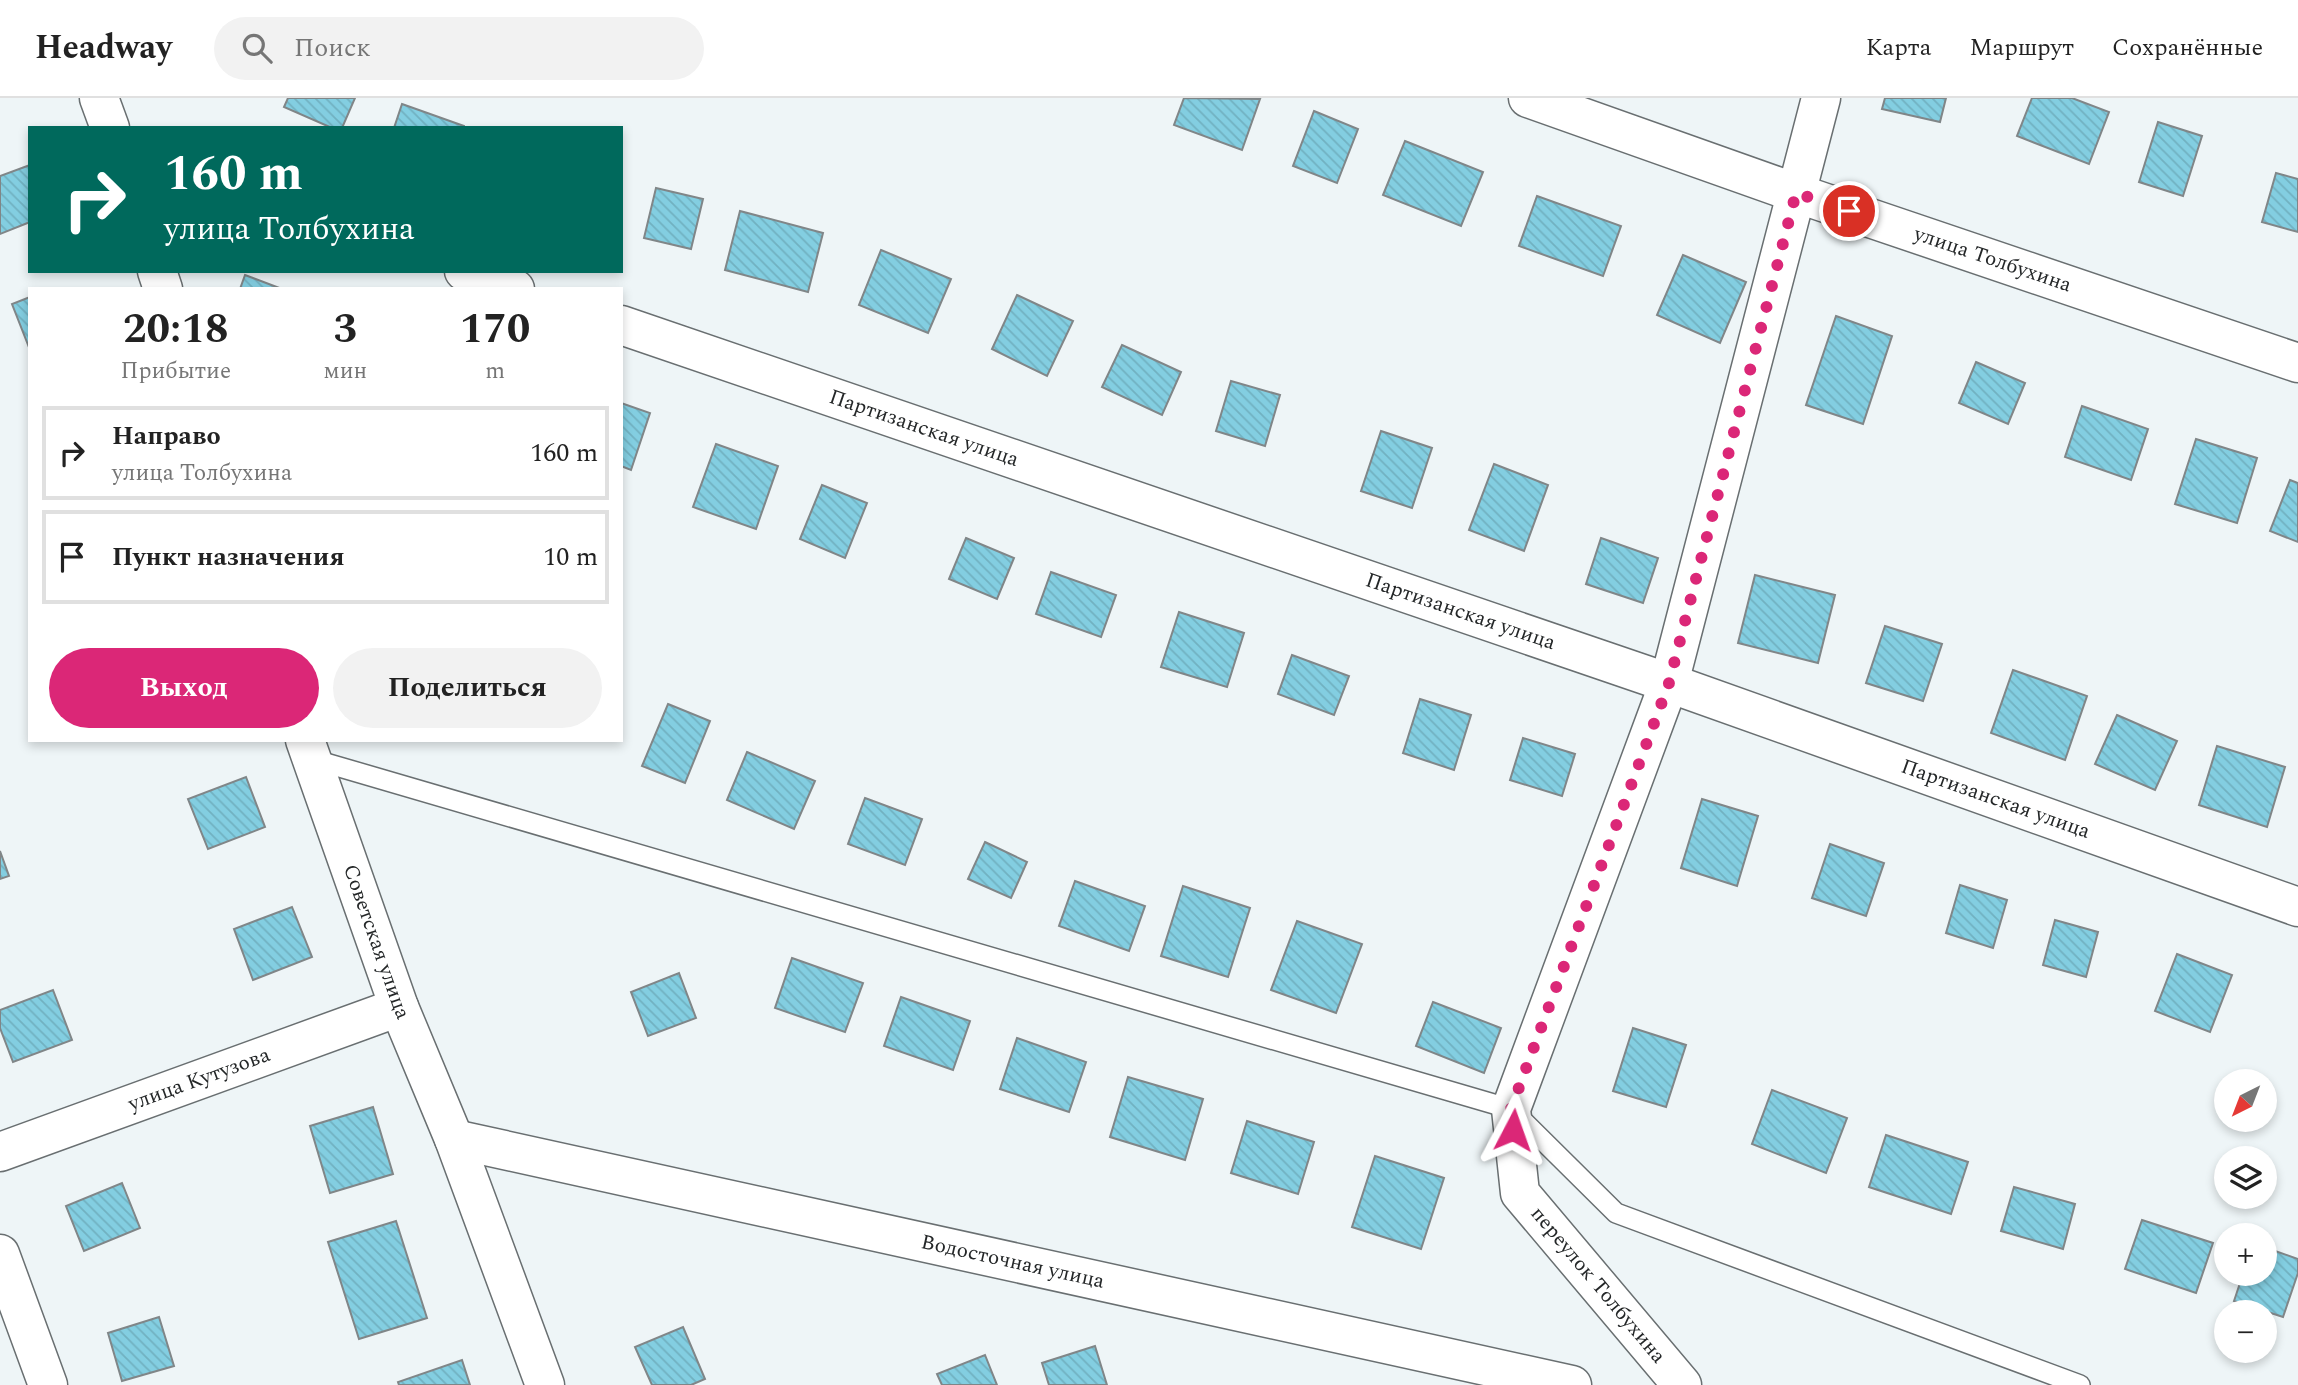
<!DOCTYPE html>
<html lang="ru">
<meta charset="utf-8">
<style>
body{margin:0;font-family:Spectral,serif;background:#f2f2f2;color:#222;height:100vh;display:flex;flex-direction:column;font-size:26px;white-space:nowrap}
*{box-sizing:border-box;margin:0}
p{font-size:23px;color:#767676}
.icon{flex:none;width:38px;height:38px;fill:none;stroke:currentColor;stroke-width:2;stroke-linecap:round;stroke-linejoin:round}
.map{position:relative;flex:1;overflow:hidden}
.panel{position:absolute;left:28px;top:189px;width:595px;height:455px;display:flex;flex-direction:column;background:#fff;border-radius:0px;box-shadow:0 4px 10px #0003}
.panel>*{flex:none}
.banner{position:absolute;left:28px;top:28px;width:595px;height:147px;border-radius:0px;box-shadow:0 4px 10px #0003;background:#00695c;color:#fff;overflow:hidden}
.needle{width:46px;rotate:222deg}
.tools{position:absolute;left:2214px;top:971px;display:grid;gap:14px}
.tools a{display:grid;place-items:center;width:63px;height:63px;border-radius:50%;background:#fff;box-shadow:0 4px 10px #0003;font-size:35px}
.pin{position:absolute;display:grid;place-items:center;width:60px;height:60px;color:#fff;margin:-30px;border:4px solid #fff;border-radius:50%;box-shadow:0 2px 7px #0007}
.me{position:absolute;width:77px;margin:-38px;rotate:4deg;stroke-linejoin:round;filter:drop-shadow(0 0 5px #0008)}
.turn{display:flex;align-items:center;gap:24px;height:147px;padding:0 21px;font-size:32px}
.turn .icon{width:91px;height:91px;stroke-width:2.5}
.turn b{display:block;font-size:49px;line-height:60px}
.eta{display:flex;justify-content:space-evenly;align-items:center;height:119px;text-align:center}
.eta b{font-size:42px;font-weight:700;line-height:49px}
.primary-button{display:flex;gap:14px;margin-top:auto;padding:14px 21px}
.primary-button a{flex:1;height:80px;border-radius:42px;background:#db2777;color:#fff;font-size:28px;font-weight:700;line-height:80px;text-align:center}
.primary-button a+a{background:#f2f2f2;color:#222}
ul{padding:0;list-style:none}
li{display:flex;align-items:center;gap:21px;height:94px;margin:0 14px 10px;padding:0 7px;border:4px solid #e0e0e0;border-radius:0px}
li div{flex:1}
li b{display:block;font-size:26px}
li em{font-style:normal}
header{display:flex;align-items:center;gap:42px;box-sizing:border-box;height:98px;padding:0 35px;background:#fff;border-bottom:2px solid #e0e0e0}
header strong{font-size:33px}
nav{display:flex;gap:38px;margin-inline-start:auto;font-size:24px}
.search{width:490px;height:63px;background:#f2f2f2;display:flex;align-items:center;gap:18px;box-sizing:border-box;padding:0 24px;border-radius:38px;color:#767676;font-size:26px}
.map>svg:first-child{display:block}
.building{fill:url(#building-back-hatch);stroke:#808688;stroke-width:2}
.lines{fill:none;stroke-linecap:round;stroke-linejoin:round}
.service-casing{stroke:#696f71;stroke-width:22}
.minor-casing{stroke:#696f71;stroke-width:41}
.service{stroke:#fff;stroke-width:19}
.minor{stroke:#fff;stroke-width:38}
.route{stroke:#db2777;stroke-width:12;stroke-dasharray:0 21.6}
.labels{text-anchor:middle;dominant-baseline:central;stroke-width:5;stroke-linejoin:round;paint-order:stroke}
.street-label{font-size:21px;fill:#242728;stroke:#fff}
</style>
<header>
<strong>Headway</strong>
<div class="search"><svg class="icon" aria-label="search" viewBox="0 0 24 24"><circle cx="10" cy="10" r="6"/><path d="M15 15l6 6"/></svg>Поиск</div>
<nav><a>Карта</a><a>Маршрут</a><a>Сохранённые</a></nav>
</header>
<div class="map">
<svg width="2298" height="1287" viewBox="0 0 2298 1287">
<defs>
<pattern id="building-back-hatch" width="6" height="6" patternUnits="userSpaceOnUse" patternTransform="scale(1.75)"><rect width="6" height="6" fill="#83cee1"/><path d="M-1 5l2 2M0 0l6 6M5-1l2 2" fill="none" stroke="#71b1c1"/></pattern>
</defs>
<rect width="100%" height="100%" fill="#eef5f7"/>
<g class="building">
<polygon points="288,0 355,0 342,30 332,30 284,9"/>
<polygon points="1184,0 1260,1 1242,52 1174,27"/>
<polygon points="1885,0 1946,0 1940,24 1882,11"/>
<polygon points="2032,0 2072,0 2109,14 2089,66 2017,38"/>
<polygon points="402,6 464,28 464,30 394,30"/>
<polygon points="1314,13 1358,31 1337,85 1293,68"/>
<polygon points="2158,24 2202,38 2183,98 2139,84"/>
<polygon points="1405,43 1483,74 1461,128 1383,97"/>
<polygon points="30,67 30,124 0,136 0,78"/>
<polygon points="2276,75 2298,81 2298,134 2262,124"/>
<polygon points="656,90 703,101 691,151 644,140"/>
<polygon points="1537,98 1621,128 1603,178 1519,148"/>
<polygon points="740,113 823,135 808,194 725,172"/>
<polygon points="881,152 951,181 928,235 859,207"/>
<polygon points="1683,157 1746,184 1720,245 1657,217"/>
<polygon points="245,177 282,191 240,191"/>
<polygon points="1017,197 1073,223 1047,278 992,251"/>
<polygon points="30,199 30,252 12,206"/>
<polygon points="1836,218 1892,238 1863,326 1806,307"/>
<polygon points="1122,247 1181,274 1162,317 1102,289"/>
<polygon points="1976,264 2025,285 2008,326 1959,305"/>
<polygon points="1231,283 1280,297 1265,348 1216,333"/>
<polygon points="621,305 650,315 631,372 621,368"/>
<polygon points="2082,308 2148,331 2131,382 2065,359"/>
<polygon points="1381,333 1432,350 1412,410 1361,393"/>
<polygon points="2196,341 2257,360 2237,425 2175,406"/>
<polygon points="716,346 778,368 756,431 693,409"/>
<polygon points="1494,366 1548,387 1524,453 1469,432"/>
<polygon points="2290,382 2298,385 2298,444 2270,433"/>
<polygon points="822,387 867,405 845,460 800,441"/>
<polygon points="966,440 1014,460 997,501 949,481"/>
<polygon points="1601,440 1658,460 1643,505 1586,486"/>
<polygon points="1051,474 1116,497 1101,539 1036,516"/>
<polygon points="1755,477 1835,497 1818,565 1738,545"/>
<polygon points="1179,514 1244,535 1227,589 1161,569"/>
<polygon points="1885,528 1942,546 1923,603 1866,585"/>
<polygon points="1292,557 1349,578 1334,617 1278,596"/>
<polygon points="2013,572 2087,598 2065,662 1991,635"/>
<polygon points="1420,601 1471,617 1454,672 1403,655"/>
<polygon points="668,606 710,623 685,685 642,668"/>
<polygon points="2117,617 2177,643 2155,692 2095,666"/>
<polygon points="1523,640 1575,656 1562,698 1510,682"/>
<polygon points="2217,648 2285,669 2267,729 2199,707"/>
<polygon points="747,654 815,683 794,731 727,702"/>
<polygon points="246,679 265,729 208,751 188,701"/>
<polygon points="865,700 922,721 905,767 848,746"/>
<polygon points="1702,701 1758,718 1737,788 1681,770"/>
<polygon points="985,744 1027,764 1011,800 968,781"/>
<polygon points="1830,746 1884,765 1866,818 1812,800"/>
<polygon points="0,753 9,778 0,781"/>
<polygon points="1075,783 1145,808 1129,853 1059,828"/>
<polygon points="1960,787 2007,802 1993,850 1946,835"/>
<polygon points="1183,788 1250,810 1228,879 1161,858"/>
<polygon points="292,809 312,859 253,882 234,831"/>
<polygon points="2055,822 2098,834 2086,879 2043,867"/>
<polygon points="1297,823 1362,846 1336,915 1271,892"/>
<polygon points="2177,856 2232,877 2210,934 2155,913"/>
<polygon points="792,860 863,885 845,934 775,910"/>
<polygon points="679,875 696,920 648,938 631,894"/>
<polygon points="53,892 72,942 13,964 0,930 0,912"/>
<polygon points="901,899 970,923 953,972 884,948"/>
<polygon points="1433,904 1501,930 1484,975 1416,948"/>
<polygon points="1633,930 1686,947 1666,1009 1613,993"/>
<polygon points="1017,940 1086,964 1069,1014 1000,991"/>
<polygon points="1128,979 1203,1001 1185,1062 1110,1039"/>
<polygon points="1772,992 1847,1020 1826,1075 1752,1046"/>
<polygon points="373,1009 393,1076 330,1095 310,1028"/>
<polygon points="1247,1023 1314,1044 1298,1096 1231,1075"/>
<polygon points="1886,1037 1968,1064 1951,1116 1869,1089"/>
<polygon points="1375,1058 1444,1080 1421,1151 1352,1129"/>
<polygon points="122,1085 140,1130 84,1153 66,1108"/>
<polygon points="2014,1089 2075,1106 2063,1151 2001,1133"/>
<polygon points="2142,1122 2213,1145 2196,1195 2125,1171"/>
<polygon points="396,1123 427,1220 359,1241 328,1144"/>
<polygon points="2264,1149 2298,1161 2298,1175 2283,1219 2234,1203 2243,1176 2264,1176"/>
<polygon points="159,1219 174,1268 122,1283 108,1235"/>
<polygon points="683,1229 705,1281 691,1287 652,1287 635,1249"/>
<polygon points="1095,1248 1107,1287 1049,1287 1042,1265"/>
<polygon points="985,1257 997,1287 942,1287 937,1276"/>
<polygon points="462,1262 470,1287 399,1287 398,1284"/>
</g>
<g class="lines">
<defs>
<polyline id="service" points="312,661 1511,1011 1616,1115 2080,1287"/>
<g id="minor">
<polyline points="99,0 110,30"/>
<path id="s1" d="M1528,0L1796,95L2298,265"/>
<polyline points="157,173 163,191"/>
<polyline points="464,173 515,191"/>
<path id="s2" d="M621,227L1669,585L2298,809"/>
<path id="s3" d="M305,642L399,909L454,1041L545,1287"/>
<path id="s4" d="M454,1041L1572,1287"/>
<path id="s5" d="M0,1054L399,909"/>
<polyline points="0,1156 48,1287"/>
<polyline points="1682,1287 1520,1095 1511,1011 1669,585 1821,0"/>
</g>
</defs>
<use href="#service" class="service-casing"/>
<use href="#minor" class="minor-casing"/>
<use href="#service" class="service"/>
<use href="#minor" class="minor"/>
</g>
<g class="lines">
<polyline class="route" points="1513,1032 1511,1011 1669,585 1796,95 1849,113"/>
</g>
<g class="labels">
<g class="street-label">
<text stroke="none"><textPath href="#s1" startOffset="492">улица Толбухина</textPath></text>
<text stroke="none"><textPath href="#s2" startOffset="320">Партизанская улица</textPath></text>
<text stroke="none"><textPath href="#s2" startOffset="887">Партизанская улица</textPath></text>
<text stroke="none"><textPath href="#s2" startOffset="1454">Партизанская улица</textPath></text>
<text stroke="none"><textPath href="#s3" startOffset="214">Советская улица</textPath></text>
<text stroke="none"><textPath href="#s5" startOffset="212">улица Кутузова</textPath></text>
<text stroke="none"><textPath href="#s4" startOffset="572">Водосточная улица</textPath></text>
<text transform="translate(1598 1187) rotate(50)">переулок Толбухина</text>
</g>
</g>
</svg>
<div class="tools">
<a><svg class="needle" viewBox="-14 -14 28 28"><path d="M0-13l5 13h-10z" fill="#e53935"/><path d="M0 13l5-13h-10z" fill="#767676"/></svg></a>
<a><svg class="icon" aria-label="layers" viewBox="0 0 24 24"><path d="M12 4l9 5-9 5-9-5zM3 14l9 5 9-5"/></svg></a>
<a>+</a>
<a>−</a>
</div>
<div class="pin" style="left:1849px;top:113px;background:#d93025"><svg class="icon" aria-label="arrive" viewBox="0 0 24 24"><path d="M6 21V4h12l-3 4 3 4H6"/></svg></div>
<svg class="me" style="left:1513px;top:1032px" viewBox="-20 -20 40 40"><path d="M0-17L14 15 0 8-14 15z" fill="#db2777" stroke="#fff" stroke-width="4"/></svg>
<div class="banner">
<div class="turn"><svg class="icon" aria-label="right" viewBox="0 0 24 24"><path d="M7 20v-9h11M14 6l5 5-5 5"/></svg><div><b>160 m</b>улица Толбухина</div></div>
</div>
<section class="panel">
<div class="eta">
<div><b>20:18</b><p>Прибытие</p></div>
<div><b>3</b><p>мин</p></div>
<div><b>170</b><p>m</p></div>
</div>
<ul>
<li><svg class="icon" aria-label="right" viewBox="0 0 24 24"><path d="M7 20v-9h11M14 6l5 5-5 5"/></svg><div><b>Направо</b><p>улица Толбухина</p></div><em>160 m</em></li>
<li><svg class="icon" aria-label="arrive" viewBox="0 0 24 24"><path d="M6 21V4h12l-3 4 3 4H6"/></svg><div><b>Пункт назначения</b></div><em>10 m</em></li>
</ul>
<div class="primary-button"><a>Выход</a><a>Поделиться</a></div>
</section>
</div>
